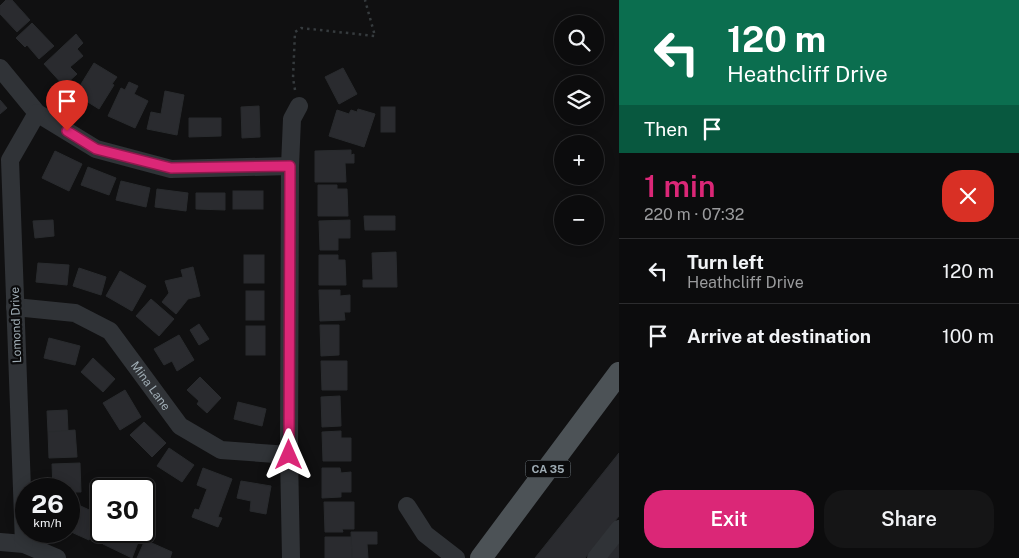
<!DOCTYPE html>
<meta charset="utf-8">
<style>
body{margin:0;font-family:"Public Sans",sans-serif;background:#151516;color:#f1f3f6;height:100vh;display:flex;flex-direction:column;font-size:19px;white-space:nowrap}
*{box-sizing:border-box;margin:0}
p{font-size:16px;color:#9a9b9d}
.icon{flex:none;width:28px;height:28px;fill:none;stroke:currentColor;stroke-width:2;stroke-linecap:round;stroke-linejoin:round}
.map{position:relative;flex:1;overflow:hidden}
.drawer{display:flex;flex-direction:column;background:#0c0c0d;width:400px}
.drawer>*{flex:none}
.guide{background:#0b6e4f;color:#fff;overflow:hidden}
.fabs{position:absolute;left:554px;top:15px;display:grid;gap:10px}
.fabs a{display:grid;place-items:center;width:50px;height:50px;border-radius:50%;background:#0c0c0d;box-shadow:0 2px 12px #0003,0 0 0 1px #2c2c2e;font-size:25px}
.speed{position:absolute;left:15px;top:478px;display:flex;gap:10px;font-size:25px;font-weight:700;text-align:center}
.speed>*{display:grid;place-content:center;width:65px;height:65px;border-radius:50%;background:#0c0c0d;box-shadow:0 2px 12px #0003,0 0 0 1px #2c2c2e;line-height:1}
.speed small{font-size:12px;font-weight:400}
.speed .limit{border:2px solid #111;border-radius:8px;background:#fff;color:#111}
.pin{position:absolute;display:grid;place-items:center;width:42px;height:42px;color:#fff;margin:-51px -21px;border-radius:50% 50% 50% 0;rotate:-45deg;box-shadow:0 0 5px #0007}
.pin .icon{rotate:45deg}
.me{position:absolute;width:55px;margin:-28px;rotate:0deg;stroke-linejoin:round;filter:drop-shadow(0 0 4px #0008)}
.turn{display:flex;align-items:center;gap:18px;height:105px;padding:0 25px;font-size:22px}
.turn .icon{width:65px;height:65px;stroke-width:2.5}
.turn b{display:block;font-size:35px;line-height:42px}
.then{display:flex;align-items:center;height:48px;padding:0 25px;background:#0003;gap:10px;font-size:19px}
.round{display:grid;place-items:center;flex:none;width:52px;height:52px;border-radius:20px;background:#151516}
.headline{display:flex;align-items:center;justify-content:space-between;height:85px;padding:0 25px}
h1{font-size:30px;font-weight:600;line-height:38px;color:#db2777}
.primary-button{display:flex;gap:10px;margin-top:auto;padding:10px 25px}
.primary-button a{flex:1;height:58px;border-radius:20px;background:#db2777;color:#fff;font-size:20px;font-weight:600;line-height:58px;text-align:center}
.primary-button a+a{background:#151516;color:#f1f3f6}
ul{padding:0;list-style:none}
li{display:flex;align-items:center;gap:15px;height:65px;padding:0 25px;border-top:1px solid #2c2c2e}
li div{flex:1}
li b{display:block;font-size:19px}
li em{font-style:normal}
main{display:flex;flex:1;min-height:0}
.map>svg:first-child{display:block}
.building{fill:#2a2b2f;stroke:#292b2e}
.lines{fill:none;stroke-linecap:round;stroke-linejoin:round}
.path{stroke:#363b3e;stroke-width:2.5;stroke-dasharray:2.5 4;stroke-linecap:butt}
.minor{stroke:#303337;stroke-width:18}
.major{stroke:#4c5256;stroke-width:22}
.route-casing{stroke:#8e194d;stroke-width:12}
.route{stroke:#db2777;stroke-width:9}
.labels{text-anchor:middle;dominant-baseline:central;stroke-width:4.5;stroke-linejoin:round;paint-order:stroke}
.shield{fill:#0b0b0c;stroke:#737c82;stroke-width:1}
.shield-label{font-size:11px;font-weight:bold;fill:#9facb4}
.street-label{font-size:12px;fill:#9facb4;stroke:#0b0b0c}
</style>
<main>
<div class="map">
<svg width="619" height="558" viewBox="0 0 619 558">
<rect width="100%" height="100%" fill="#101011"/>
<g class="building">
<polygon points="6,0 12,0 30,20 17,32 0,14 0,6"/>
<polygon points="32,23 54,46 39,59 27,45 25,47 16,38"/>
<polygon points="76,34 83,43 77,49 83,56 70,67 77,74 64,86 44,64"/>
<polygon points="94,63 117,77 112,84 114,85 99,109 75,94"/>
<polygon points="343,68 357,94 339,104 325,77"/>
<polygon points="129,82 138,86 134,94 148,101 135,128 108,116 121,88 125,90"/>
<polygon points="165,91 184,95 177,135 147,129 151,112 161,114"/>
<polygon points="0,100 7,108 0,114"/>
<polygon points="259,106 260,137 242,138 241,107"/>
<rect x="381" y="107" width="14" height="25"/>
<polygon points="358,109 375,114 364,147 329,136 337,110 349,114 351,110 357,112"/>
<polygon points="189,118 221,118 221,136 189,137"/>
<polygon points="351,150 351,155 354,154 354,163 345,163 346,182 315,182 315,151"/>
<polygon points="55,151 82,164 69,191 42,178"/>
<polygon points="88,167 116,178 109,195 81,185"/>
<polygon points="121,181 150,188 146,207 116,200"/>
<polygon points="318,185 337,185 337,189 347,189 348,216 318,216"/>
<polygon points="157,189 188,193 186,211 155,207"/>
<rect x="233" y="191" width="30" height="18"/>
<polygon points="196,193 225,193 225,210 196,209"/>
<polygon points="364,216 395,216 395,230 365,230"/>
<polygon points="53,220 54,236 35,238 33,221"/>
<polygon points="350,220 350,238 338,238 338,250 320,250 319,221"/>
<polygon points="396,252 397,287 363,287 363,280 373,280 372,253"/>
<rect x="244" y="255" width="20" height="28"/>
<polygon points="319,255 338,255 338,260 345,260 346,285 319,285"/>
<polygon points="38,263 69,265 67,285 36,282"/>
<polygon points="193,267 200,296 188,299 176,314 162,302 169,293 165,281 183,277 181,270"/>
<polygon points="79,268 106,277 101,295 73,286"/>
<polygon points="120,271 146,286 132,311 106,296"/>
<polygon points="319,290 340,290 340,296 350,295 350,312 344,312 345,320 320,321"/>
<rect x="246" y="291" width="18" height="29"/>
<polygon points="151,299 174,319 159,336 136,316"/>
<polygon points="199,324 209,339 199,345 190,330"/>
<polygon points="320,325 339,325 339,355 321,356"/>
<rect x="246" y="326" width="19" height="29"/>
<polygon points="179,335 194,360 177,371 172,361 164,365 154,349"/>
<polygon points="49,338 80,346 75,365 44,358"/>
<polygon points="93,358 115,379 103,392 81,372"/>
<polygon points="321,361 347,361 347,390 322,390"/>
<polygon points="200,377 221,398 207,413 197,404 199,401 187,390"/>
<polygon points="125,390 141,417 120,430 103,403"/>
<polygon points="340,396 341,426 322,427 321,397"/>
<polygon points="238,402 266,409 262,426 234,419"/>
<polygon points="67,410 68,431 48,432 47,411"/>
<polygon points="144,422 166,443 152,457 130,435"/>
<polygon points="75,430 77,457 49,458 48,432"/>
<polygon points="341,431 341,438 351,438 351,461 323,461 322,432"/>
<polygon points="169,448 194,465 182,482 157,466"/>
<polygon points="619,453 619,516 585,558 535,558"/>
<polygon points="80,463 81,492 69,492 69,489 53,489 52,464"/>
<polygon points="203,468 232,479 218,517 222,518 218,527 192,517 195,509 199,510 207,489 197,485"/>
<polygon points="322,468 340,468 341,473 351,472 351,492 341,492 341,497 322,498"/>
<polygon points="241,481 271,486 266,514 250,511 251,501 237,498"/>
<polygon points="72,502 98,514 94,523 96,524 89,540 69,531 69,510"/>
<polygon points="324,502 354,502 354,529 342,529 343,532 325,532"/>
<polygon points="109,531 120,531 139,540 132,558 103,544"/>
<polygon points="351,532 377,532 377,544 367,544 368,558 352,558"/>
<polygon points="325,537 351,537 352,558 325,558"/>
<polygon points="145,540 172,552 170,558 137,558"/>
<polygon points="619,542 619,558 606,558"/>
</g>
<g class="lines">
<polyline class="path" points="295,90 293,78 295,32 301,28 375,36 365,0"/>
<g class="minor">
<polyline points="0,68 37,113 96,149 171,169 290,166"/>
<path id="s1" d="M15,307L75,313L110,331L180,426L221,450L289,455"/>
<polyline points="407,506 425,534 456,558"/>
<polyline points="0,542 24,544 57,558"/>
<polyline points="24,544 10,160 37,113"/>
<polyline points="291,558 289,455 290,166 292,119 299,106"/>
<polyline points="596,558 619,529"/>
</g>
<polyline class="major" points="481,558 619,373"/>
</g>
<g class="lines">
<defs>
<polyline id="route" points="67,131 96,149 171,168 290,166 289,455"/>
</defs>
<use href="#route" class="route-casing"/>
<use href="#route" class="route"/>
</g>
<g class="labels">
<rect class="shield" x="525.5" y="460.5" width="45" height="17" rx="4"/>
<g class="shield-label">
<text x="548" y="469">CA 35</text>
</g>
<g class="street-label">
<text transform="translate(16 325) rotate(-92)">Lomond Drive</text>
<text stroke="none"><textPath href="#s1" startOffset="168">Mina Lane</textPath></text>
</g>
</g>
</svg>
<div class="fabs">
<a><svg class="icon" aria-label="search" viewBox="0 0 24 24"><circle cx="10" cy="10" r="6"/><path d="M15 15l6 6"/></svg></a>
<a><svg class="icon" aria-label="layers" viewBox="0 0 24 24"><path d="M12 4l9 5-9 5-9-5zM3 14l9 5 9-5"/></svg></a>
<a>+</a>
<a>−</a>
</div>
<div class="speed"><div>26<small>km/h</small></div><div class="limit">30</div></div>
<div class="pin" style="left:67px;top:131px;background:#d93025"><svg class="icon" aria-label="arrive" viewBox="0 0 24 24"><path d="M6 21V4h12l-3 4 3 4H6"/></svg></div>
<svg class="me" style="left:289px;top:455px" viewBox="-20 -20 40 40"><path d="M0-17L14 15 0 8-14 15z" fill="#db2777" stroke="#fff" stroke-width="4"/></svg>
</div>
<section class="drawer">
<div class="guide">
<div class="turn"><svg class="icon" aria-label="left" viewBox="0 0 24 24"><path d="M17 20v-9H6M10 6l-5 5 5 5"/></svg><div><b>120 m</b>Heathcliff Drive</div></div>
<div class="then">Then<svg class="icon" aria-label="arrive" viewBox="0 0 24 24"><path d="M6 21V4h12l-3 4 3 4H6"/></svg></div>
</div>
<div class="headline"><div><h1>1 min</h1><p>220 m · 07:32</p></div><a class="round" style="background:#d93025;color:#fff"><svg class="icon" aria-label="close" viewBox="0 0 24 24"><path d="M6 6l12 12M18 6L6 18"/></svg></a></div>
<ul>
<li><svg class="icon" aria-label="left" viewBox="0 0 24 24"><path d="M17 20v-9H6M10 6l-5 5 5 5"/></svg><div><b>Turn left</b><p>Heathcliff Drive</p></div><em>120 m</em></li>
<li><svg class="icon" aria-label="arrive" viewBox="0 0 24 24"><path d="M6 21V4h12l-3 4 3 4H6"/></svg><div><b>Arrive at destination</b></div><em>100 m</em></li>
</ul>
<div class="primary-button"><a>Exit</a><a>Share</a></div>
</section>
</main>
